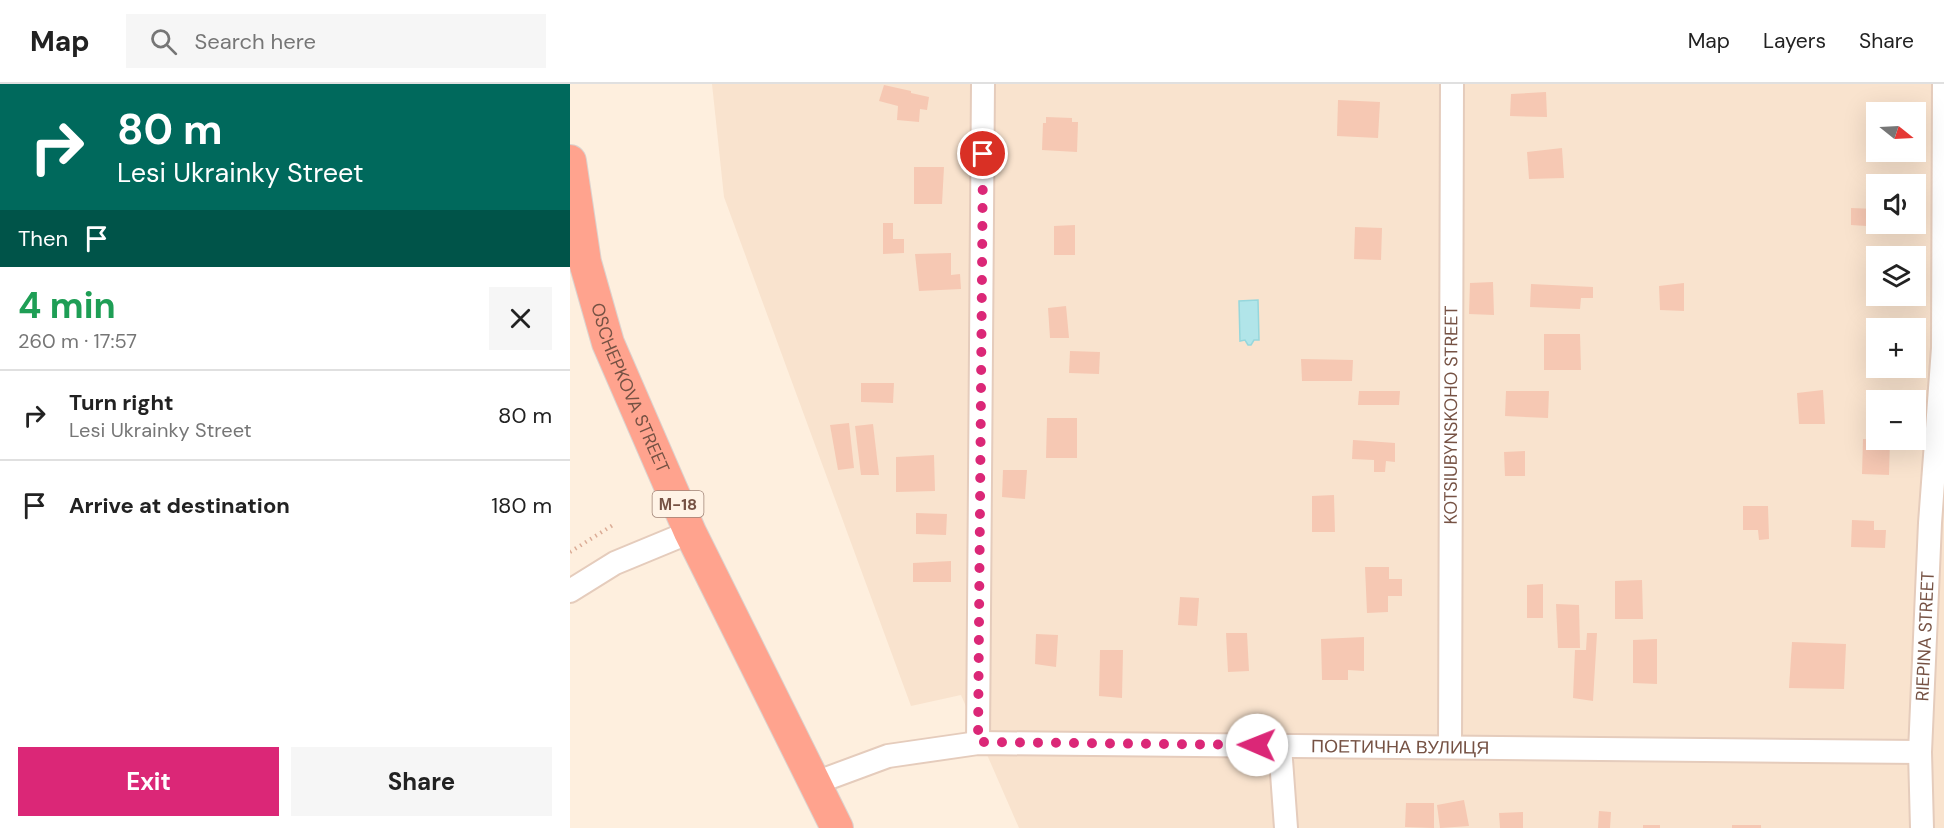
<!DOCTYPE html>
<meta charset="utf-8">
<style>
body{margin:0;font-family:"DM Sans",sans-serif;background:#f6f6f6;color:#222;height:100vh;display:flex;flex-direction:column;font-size:22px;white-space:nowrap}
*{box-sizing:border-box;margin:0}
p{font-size:20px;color:#767676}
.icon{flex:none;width:33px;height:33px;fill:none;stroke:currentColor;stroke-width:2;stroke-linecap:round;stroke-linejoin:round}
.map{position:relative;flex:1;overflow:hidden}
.panel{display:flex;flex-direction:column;background:#fff;width:570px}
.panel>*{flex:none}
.hud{background:#00695c;color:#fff;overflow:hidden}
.needle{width:39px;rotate:108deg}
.tools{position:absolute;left:1296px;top:18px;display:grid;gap:12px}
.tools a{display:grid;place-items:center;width:60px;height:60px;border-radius:0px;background:#fff;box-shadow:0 6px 24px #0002;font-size:30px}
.pin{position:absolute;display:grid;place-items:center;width:51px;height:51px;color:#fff;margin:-26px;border:3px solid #fff;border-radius:50%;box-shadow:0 2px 6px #0007}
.me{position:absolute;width:66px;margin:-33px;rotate:271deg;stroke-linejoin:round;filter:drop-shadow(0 0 4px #0008)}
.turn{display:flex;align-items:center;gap:21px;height:126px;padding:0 18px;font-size:27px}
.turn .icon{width:78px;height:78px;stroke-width:2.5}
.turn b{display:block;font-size:42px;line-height:51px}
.then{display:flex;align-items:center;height:57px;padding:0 18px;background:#0003;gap:12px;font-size:22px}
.round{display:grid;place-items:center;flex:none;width:63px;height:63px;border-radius:0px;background:#f6f6f6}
.head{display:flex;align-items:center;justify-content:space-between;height:102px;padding:0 18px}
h1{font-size:36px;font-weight:700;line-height:45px;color:#1e9e55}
.cta{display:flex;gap:12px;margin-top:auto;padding:12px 18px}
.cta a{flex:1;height:69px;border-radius:0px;background:#db2777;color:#fff;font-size:24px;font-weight:700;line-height:69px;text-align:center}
.cta a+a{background:#f6f6f6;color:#222}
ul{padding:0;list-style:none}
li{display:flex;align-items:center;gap:18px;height:90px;padding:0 18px;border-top:2px solid #e0e0e0}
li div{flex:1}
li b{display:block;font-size:22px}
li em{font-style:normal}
header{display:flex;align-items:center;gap:36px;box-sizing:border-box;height:84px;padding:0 30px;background:#fff;border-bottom:2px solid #e0e0e0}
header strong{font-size:28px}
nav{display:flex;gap:33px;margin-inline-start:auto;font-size:21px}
.search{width:420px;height:54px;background:#f6f6f6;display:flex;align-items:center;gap:15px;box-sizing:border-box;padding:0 21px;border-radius:0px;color:#767676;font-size:22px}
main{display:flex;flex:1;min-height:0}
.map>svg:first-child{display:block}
.residential{fill:#f9e3ce;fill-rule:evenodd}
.water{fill:#b1e5e9;stroke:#96d7dc;stroke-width:1.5}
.building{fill:#f6c8b3}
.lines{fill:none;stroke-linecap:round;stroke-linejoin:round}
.minor-casing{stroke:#e5ccbc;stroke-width:26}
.highway-casing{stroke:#dbd2ce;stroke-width:34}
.path{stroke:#dbac96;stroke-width:4;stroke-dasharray:1.5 4.5;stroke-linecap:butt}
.minor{stroke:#fff;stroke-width:22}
.highway{stroke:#ffa38e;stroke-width:32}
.route{stroke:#db2777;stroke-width:10;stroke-dasharray:0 18}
.labels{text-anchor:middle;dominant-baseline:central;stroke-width:6;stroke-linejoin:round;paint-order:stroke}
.shield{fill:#fff3e6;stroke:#9f8275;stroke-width:1.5}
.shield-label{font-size:16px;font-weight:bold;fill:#765244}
.street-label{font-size:18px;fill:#765244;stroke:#fff3e6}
</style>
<header>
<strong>Map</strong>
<div class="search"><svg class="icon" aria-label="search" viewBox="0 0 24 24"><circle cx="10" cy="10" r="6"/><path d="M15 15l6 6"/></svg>Search here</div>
<nav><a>Map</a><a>Layers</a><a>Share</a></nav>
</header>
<main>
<section class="panel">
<div class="hud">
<div class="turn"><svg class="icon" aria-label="right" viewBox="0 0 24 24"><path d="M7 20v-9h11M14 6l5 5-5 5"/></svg><div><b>80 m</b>Lesi Ukrainky Street</div></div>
<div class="then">Then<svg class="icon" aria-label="arrive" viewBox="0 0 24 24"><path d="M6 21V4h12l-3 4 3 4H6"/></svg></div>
</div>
<div class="head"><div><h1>4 min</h1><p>260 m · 17:57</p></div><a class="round"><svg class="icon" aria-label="close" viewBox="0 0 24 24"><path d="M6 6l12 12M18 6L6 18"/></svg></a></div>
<ul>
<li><svg class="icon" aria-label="right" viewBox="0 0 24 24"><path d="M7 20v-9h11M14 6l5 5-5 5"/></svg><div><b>Turn right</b><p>Lesi Ukrainky Street</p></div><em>80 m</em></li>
<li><svg class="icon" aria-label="arrive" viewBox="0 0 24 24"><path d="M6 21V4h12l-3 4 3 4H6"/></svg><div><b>Arrive at destination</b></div><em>180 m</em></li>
</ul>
<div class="cta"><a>Exit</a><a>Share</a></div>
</section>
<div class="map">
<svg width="1374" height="744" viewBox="0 0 1374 744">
<rect width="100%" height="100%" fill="#feefde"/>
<path class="residential" d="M142,0H1374V744H449L391,611L341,622L154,113ZM1306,28H1346V68H1306ZM1306,100H1346V140H1306ZM1306,172H1346V212H1306ZM1306,244H1346V284H1306ZM1306,316H1346V356H1306Z"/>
<polygon class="water" points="688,216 689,256 684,256 681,261 678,261 675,256 670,257 669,217"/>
<g class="building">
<polygon points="314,1 341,7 341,9 359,13 357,26 350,25 349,38 327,36 328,22 309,17"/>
<polygon points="976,8 977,33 940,32 941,10"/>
<polygon points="768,16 810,18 808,54 767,52"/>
<polygon points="476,33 502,34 502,38 508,38 507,68 472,66 473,39 476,39"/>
<polygon points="992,64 994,94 959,95 957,68"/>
<polygon points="344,83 374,83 372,120 344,120"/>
<polygon points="1281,124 1306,125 1306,140 1312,140 1312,143 1281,141"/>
<polygon points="313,139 323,139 323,155 334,155 334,169 313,170"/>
<polygon points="505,141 505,171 484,171 484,142"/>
<polygon points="785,143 812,144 811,176 784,175"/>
<polygon points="381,169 381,191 390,190 391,205 349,207 345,170"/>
<polygon points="923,198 924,231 899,230 900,199"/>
<polygon points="1114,199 1114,227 1090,226 1089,202"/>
<polygon points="961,200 1023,203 1023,214 1011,214 1010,225 960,223"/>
<polygon points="496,222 499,254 480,254 478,224"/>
<polygon points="974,250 1010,250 1011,286 974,286"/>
<polygon points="500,267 530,268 529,290 499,289"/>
<polygon points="731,275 783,276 782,297 732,297"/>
<polygon points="291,299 324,299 323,319 291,318"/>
<polygon points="1253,306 1255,340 1229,340 1227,309"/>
<polygon points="789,307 830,307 829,321 788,321"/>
<polygon points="936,307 979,307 978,334 935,332"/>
<polygon points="477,334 507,334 507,374 476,374"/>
<polygon points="279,339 284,384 268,386 260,341"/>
<polygon points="303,340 309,391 291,391 285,342"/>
<polygon points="1293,355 1320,356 1319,391 1292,390"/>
<polygon points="783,356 825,359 825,378 816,377 815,388 804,388 804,376 782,375"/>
<polygon points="955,367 955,392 935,392 934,368"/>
<polygon points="364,371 365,407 326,408 326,373"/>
<polygon points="433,386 457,386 455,415 432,413"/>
<polygon points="764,411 765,448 742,448 742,412"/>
<polygon points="1173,422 1198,422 1199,455 1189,456 1188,446 1173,446"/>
<polygon points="346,429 377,430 376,451 346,450"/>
<polygon points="1282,436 1304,437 1304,446 1316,446 1315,464 1281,463"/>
<polygon points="381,477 381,498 343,498 343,479"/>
<polygon points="795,483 819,483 819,495 832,495 832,512 818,512 818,528 797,529"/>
<polygon points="1072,496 1073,535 1045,535 1045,497"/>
<polygon points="973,500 973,534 957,534 957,501"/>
<polygon points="610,513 629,514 627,542 608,541"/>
<polygon points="986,520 1009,521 1010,564 988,564"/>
<polygon points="656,549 677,549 679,587 658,588"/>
<polygon points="1017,549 1027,549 1023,617 1003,614 1005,566 1016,566"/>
<polygon points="466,550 488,551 486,583 465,580"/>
<polygon points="794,553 794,587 778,586 778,596 752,596 751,555"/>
<polygon points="1087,555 1087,600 1063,599 1063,556"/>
<polygon points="1222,558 1276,560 1274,605 1219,604"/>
<polygon points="530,566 553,566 552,614 529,612"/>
<polygon points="894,716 899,742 870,744 867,721"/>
<polygon points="836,719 864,719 864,744 835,743"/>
<polygon points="1029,727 1041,728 1040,744 1028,744"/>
<polygon points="953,728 953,744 930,744 929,729"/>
<rect x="1073" y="741" width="17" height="3"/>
<rect x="1162" y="741" width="29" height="3"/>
</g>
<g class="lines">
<defs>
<g id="minor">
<polyline points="0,507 45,479 120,448"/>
<polyline points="408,659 413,0"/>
<polyline points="710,662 716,744"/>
<path id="s1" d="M880,663L882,0"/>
<path id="s2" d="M245,699L318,672L408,659L1350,668"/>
<path id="s3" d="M1352,744L1350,668L1360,439L1373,264L1374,0"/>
</g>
<g id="highway">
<path id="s4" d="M0,77L15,178L38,259L120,448L267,744"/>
</g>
</defs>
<use href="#minor" class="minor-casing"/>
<use href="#highway" class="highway-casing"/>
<polyline class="path" points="0,468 43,441"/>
<use href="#minor" class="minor"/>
<use href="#highway" class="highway"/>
</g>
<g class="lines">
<polyline class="route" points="413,70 408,658 687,661"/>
</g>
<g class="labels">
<rect class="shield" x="82.5" y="407" width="51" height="26" rx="4.5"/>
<g class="shield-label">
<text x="108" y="420">М-18</text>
</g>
<g class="street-label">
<text stroke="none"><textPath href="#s4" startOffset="236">OSCHEPKOVA STREET</textPath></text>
<text stroke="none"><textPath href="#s1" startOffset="332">KOTSIUBYNSKOHO STREET</textPath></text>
<text stroke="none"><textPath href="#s3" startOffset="192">RIEPINA STREET</textPath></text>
<text stroke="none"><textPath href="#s2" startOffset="591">ПОЕТИЧНА ВУЛИЦЯ</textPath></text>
</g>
</g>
</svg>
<div class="tools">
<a><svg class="needle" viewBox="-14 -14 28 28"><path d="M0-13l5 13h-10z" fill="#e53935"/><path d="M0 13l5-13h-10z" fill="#767676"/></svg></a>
<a><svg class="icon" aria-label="sound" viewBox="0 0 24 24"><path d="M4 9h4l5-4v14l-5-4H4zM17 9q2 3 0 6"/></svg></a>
<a><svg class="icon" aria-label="layers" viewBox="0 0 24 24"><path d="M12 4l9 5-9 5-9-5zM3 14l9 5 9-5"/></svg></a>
<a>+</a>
<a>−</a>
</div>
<div class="pin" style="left:413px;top:70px;background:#d93025"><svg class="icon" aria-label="arrive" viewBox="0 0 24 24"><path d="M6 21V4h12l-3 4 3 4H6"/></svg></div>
<svg class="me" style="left:687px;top:661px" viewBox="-20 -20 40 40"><circle r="19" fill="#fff"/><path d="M0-13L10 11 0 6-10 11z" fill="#db2777"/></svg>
</div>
</main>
